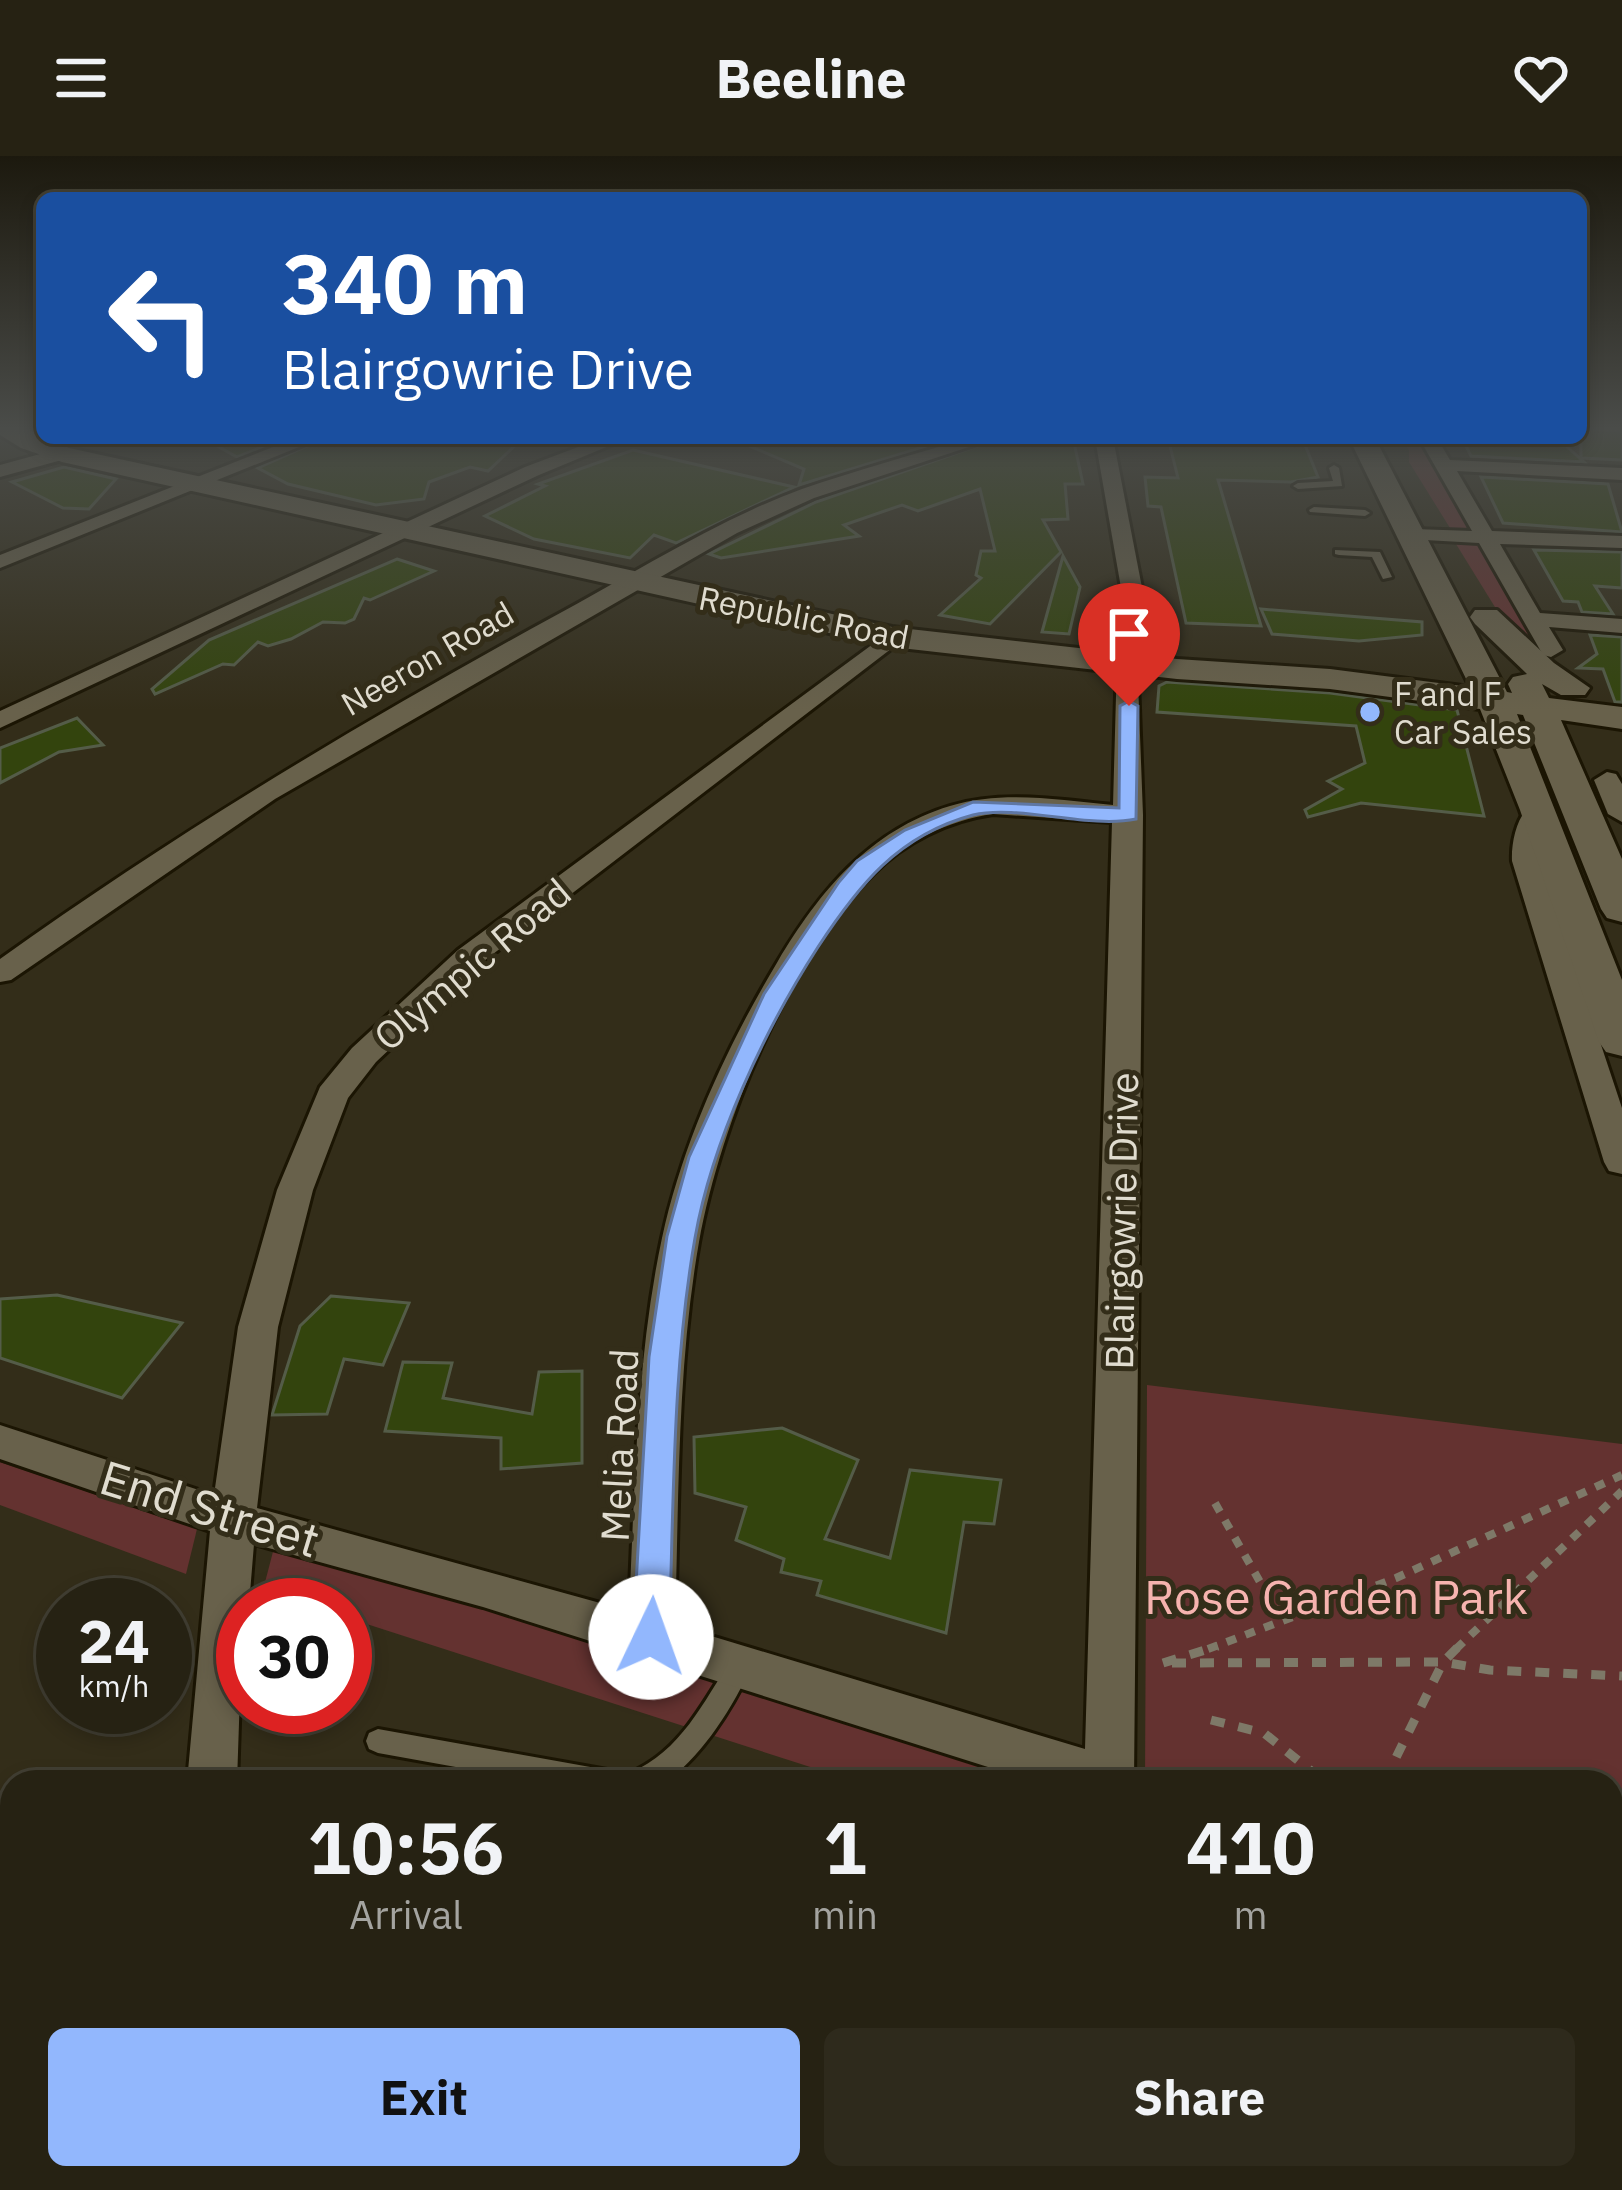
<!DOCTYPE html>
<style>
body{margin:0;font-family:"IBM Plex Sans",sans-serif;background:#2e2a1c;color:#f1f3f6;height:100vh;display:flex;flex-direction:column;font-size:45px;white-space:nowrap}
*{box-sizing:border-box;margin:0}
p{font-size:39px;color:#a4a4a0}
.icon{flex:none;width:66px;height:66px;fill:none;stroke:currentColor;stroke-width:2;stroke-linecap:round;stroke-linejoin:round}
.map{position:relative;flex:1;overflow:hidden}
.drawer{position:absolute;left:0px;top:1614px;width:1623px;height:420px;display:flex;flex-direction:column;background:#262213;border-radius:36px 36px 0 0;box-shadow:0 6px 18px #0003,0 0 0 3px #423f33}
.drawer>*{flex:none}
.guide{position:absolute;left:36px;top:36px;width:1551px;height:252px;border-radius:18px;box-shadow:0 6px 18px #0003,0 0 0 3px #423f33;background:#1a4fa0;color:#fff;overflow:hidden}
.speed{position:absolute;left:36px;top:1422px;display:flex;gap:24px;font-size:60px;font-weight:700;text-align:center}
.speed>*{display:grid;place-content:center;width:156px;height:156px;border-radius:50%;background:#262213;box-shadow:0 6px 18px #0003,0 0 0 3px #423f33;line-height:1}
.speed small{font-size:30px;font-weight:400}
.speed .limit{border:18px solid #d22;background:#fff;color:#111}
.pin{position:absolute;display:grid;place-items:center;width:102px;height:102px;color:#fff;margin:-123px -51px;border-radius:50% 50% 50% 0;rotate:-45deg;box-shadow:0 0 12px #0007}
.pin .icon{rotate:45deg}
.me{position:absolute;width:132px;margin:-66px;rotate:3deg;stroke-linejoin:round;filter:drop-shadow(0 0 9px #0008)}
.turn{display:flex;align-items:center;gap:42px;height:252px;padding:0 48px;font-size:54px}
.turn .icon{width:156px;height:156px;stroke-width:2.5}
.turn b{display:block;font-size:84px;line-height:102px}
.eta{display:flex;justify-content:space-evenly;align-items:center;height:204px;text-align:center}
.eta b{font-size:72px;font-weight:700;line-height:84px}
.primary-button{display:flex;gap:24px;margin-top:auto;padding:24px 48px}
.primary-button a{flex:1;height:138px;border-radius:18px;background:#92b7fd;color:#111;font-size:48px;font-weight:700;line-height:138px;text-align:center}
.primary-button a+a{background:#2e2a1c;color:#f1f3f6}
header{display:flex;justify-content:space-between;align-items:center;height:156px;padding:0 48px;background:#262213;font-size:54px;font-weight:700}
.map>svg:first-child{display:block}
.green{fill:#643230}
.building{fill:#33440d;stroke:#545c48;stroke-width:3}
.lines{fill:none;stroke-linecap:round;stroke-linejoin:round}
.service-casing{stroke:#1b1503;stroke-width:6}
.minor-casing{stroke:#1b1503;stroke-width:6}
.secondary-casing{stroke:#1b1503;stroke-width:6}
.path-far1{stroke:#7e7968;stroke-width:8;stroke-dasharray:10 10;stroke-linecap:butt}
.path{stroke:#7e7968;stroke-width:9;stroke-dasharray:14 14;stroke-linecap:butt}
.service{fill:#68614b;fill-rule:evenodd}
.minor{fill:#68614b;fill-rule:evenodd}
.secondary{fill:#68614b;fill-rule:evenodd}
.route{fill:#92b7fd;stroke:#5f77a4;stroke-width:3}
.poi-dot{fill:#92b7fd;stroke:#332d19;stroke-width:4.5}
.labels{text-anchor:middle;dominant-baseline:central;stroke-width:10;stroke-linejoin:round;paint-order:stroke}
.far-street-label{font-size:33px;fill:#e0dccf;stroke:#332d19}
.far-poi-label{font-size:33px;fill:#e0dccf;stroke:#332d19;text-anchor:start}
.street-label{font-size:39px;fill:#e0dccf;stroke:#332d19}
.near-street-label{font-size:48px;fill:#e0dccf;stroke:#332d19}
.near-park-label{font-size:48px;fill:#f6b3af;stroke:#332d19}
</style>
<header><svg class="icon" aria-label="menu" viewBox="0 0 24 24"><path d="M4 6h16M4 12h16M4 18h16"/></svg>Beeline<svg class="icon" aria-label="heart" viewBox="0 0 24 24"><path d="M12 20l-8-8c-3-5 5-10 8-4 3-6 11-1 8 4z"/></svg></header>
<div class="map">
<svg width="1622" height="2034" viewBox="0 0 1622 2034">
<rect width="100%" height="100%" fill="#332d19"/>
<g class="green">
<polygon points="1400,282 1416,282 1472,372 1450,372 1409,306 1409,294"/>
<polygon points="1456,388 1479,389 1550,510 1498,456"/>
<polygon points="1147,1229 1622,1288 1622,2034 1143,2034 1144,2022 1611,2022 1611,1626 1145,1626"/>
<polygon points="0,1306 197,1373 186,1418 0,1349"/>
<polygon points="275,1388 1035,1626 857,1626 345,1461 345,1449 308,1449 263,1434"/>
</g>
<g class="building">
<polygon points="1581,272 1622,275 1622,304 1581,302"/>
<polygon points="203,282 284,282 237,301"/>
<polygon points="325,282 523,282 488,315 470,311 429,326 424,343 376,349 288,328 258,312"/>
<polygon points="730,282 953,282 799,329 804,313"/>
<polygon points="1000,282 1073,282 1083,328 1065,328 1068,363 1043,364 1061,396 990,468 940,459 981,422 976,419 981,395 995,395 980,333 918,355 902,349 844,369 859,380 721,402 709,398 816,346"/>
<polygon points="1168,282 1303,284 1318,321 1291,326 1218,324 1261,470 1186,467 1161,351 1148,350 1145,321 1178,322"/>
<polygon points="1462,282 1566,290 1584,306 1471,300"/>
<polygon points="633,294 794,331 676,387 654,379 630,402 534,383 485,360 545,330 538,328"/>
<polygon points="64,311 116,323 89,353 63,352 12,326"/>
<polygon points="1481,321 1608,328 1622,376 1503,367"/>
<polygon points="1534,394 1622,396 1622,432 1595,430 1613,458 1582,456 1578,446 1563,445"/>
<polygon points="1063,400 1080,431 1069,478 1042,476"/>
<polygon points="397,403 434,415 370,444 364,442 354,463 345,467 323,466 291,483 268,490 258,486 234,509 223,508 155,538 152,533 209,484"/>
<polygon points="1261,453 1422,466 1422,479 1359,485 1272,478"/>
<polygon points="1590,479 1622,481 1622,546 1615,546 1603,513 1578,512 1597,498"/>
<polygon points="1167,526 1330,537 1457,554 1484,660 1361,647 1308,661 1305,654 1342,633 1328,625 1365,607 1356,570 1157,556 1159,530"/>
<polygon points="77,562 103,589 59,596 0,627 0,592"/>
<polygon points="57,1139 182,1167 122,1242 0,1202 0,1143"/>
<polygon points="331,1140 409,1147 383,1209 344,1203 327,1258 272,1259 300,1170"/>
<polygon points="403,1206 452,1207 443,1242 532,1258 539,1216 582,1215 582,1307 501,1313 501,1282 385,1275"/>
<polygon points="782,1272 858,1304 825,1383 890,1402 910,1314 1001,1324 994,1368 964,1366 946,1477 817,1439 821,1425 781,1416 784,1403 736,1384 746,1351 695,1337 694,1281"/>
</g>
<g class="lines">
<defs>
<g id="service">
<polygon points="1334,309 1339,312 1342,330 1298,333 1293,330 1298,327 1333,325 1329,312"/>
<polygon points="1314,351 1365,354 1370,357 1365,360 1310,356 1309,354"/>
<polygon points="1335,394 1380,396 1392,421 1383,423 1372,401 1339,399 1335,398"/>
<path d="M740,1499L748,1502L752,1510C732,1552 704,1598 666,1626H626L630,1617C681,1595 703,1547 732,1502Z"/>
<polygon points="378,1573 607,1614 616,1617 620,1626 540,1626 378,1597 369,1593 366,1585 369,1577"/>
</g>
<g id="minor">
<polygon points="296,282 321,282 0,412 0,399"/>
<polygon points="602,282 628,282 539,319 0,572 0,555 525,311"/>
<path d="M968,282H996L814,342L737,377L275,643L11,824L0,826V803C176,677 361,566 551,462C633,418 715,365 802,333C857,314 913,299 968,282Z"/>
<polygon points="1095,282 1113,282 1151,478 1140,485 1129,478"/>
<polygon points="1419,282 1437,282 1450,304 1622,312 1622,324 1457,315 1492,375 1622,380 1622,392 1500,388 1540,457 1622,463 1622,477 1549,471 1563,494 1551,501 1543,499 1479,387 1407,383 1407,375 1414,373 1472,375"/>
<polygon points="62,292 71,298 69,302 0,321 0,309"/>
<path d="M892,474L900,476V486L480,808L376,906L348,942L313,1034L278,1171L257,1352L629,1455C635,1331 636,1204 662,1082C683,985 727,890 778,805C819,736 870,674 950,650C1004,634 1058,644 1113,649L1117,504L1129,497L1137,499L1143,659L1134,1626H1035L483,1451L254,1388L249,1449H243L237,1626H187L210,1375L0,1303V1269L214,1339L238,1171L277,1034L320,931L352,892L458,794ZM993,658L1112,666L1085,1593L675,1469C679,1342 677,1212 699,1086C720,969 788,803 873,718C904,686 949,664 993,658Z"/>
<polygon points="1607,616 1616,618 1622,628 1622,666 1608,658 1594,624"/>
<path d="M1539,646L1553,654L1539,688L1540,705L1622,952V1018L1609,1015L1604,1006L1512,705C1511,685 1518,651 1539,646Z"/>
<polygon points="155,2022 215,2022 213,2034 153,2034"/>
<rect x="1074" y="2022" width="60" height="12"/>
</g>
<polygon id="secondary" points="0,271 21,271 69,292 892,471 1177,503 1330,513 1470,531 1349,282 1375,282 1507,536 1512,537 1508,528 1513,521 1527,518 1475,468 1470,461 1475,454 1497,454 1554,507 1590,532 1585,539 1561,539 1542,528 1549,542 1622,551 1622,573 1561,564 1622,703 1622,766 1607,762 1601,753 1523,559 1517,558 1622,824 1622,900 1606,896 1599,886 1520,654 1480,553 1330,533 1177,523 892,491 62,306 21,292 0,279"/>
</defs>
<use href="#service" class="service-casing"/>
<use href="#minor" class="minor-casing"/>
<use href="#secondary" class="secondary-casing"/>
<g class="path-far1">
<polyline points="1215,1347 1284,1468"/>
<polyline points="1208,1493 1396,1422 1622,1319"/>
<polyline points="1456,1493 1622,1335"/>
</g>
<g class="path">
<polyline points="1163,1507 1218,1490"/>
<polyline points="1172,1507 1443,1506 1490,1514 1622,1520"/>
<polyline points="1211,1564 1264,1577 1325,1626"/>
<polyline points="1384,1626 1443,1506 1459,1490"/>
<polyline points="1611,1836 1622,1844"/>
<polyline points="1327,2022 1340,2034"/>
<polyline points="1234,2034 1238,2022"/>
</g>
<use href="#service" class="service"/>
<use href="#minor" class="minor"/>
<use href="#secondary" class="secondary"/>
</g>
<linearGradient id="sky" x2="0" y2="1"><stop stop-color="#1c190e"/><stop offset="0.49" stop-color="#4a4c49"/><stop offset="1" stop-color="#4a4c49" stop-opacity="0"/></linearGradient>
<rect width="1622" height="555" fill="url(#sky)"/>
<path class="route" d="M1129,545L1138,550L1136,663C1088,673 1018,648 973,659C898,679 858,730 818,791C765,873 712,985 695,1082C672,1213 674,1348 669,1481L663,1492L651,1497L638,1492L633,1481L649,1201L667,1080L689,1001L764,838L839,726L857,705L905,674L973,646L1119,652L1120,550Z"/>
<circle class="poi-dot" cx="1370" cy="556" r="12"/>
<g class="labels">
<g class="far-street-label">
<text transform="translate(804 461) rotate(11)">Republic Road</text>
<text transform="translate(427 502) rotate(-30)">Neeron Road</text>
</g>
<g class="far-poi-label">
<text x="1394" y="537">F and F<tspan x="1394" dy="38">Car Sales</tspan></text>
</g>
<g class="street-label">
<text transform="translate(472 808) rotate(-40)">Olympic Road</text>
<text transform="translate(1121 1065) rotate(-89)">Blairgowrie Drive</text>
<text transform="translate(619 1289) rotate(-87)">Melia Road</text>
</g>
<g class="near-street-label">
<text transform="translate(210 1352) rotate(17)">End Street</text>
</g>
<g class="near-park-label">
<text x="1336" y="1440">Rose Garden Park</text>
</g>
</g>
</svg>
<div class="speed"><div>24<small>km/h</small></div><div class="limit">30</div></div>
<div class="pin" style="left:1129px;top:550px;background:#d93025"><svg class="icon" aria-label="arrive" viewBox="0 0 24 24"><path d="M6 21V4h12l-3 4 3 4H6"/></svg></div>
<svg class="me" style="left:651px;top:1481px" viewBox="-20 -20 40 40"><circle r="19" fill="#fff"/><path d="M0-13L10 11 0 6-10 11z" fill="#92b7fd"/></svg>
<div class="guide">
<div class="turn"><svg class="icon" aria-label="left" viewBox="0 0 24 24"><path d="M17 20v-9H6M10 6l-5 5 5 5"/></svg><div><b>340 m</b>Blairgowrie Drive</div></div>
</div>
<section class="drawer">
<div class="eta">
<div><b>10:56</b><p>Arrival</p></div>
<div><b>1</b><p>min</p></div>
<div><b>410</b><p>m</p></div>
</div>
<div class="primary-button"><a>Exit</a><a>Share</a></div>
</section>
</div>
